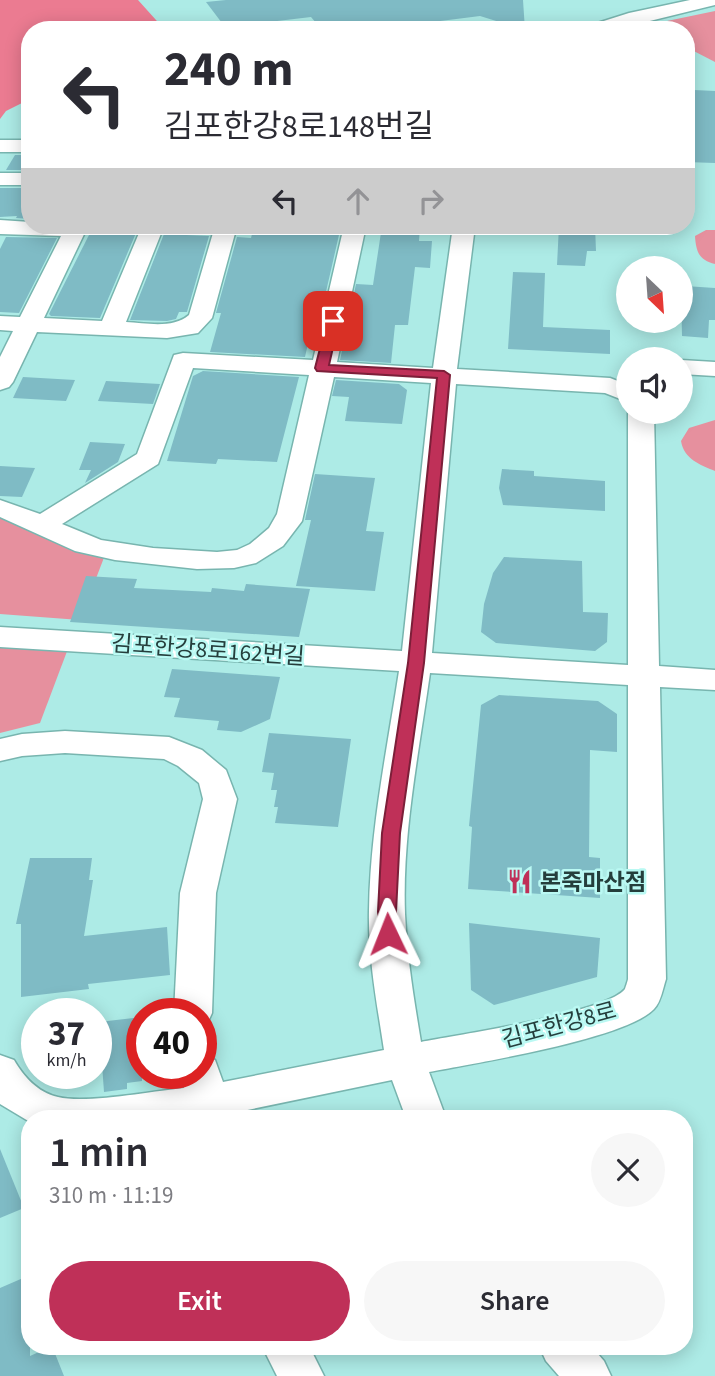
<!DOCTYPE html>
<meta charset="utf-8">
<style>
body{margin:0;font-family:"Source Sans 3","Noto Sans KR",sans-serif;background:#f7f7f7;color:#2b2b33;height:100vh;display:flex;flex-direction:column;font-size:26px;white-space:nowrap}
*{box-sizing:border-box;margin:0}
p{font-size:23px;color:#7c7c81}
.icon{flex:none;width:38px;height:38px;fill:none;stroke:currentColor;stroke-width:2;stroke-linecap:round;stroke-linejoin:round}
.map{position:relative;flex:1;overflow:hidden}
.panel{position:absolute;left:21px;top:1110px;width:672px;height:245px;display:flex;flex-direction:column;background:#fff;border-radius:28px;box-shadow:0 4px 18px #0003}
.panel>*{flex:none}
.hud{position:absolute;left:21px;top:21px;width:674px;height:214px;border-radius:28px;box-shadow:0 4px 18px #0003;background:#fff;color:#2b2b33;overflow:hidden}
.needle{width:46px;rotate:155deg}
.controls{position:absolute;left:616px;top:256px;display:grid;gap:14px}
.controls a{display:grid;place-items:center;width:77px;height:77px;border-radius:50%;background:#fff;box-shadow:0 4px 18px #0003;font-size:35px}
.speed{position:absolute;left:21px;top:998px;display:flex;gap:14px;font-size:35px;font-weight:700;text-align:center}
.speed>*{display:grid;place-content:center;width:91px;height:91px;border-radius:50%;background:#fff;box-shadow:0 4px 18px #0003;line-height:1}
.speed small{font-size:18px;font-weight:400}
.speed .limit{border:10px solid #d22;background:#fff;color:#111}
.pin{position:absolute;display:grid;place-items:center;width:60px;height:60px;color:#fff;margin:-30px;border-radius:14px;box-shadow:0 4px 10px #0006}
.me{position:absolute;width:77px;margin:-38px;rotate:358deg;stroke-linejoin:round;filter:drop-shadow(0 0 5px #0008)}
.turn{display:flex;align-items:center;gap:24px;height:147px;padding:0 28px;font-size:32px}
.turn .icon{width:91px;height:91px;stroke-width:2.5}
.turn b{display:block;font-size:49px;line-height:60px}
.lanes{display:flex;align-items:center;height:66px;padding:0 28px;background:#0003;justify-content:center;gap:35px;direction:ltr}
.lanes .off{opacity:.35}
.round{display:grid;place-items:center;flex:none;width:74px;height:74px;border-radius:37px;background:#f7f7f7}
.headline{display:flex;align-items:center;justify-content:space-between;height:119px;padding:0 28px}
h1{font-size:42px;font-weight:600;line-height:52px}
.button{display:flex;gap:14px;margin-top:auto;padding:14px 28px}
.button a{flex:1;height:80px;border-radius:42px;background:#bf3058;color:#fff;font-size:28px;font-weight:600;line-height:80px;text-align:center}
.button a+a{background:#f7f7f7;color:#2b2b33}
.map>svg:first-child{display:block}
.green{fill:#e6909e}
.forest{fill:#eb7b91}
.building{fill:#7fbbc5}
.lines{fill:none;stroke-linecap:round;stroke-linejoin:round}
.minor-casing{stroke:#78b5af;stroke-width:3}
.minor{fill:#fff;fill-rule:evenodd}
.route{fill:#bf3058;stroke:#7c1f39;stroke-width:2}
.labels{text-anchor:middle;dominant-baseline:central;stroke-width:5;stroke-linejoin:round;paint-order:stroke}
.street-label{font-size:23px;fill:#253e3c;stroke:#baf9f3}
.poi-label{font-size:23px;font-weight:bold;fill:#253e3c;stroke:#baf9f3;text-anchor:start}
</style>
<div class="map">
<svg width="715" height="1376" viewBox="0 0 715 1376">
<rect width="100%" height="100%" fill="#adebe6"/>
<g class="green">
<polygon points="715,11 715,62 686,47 686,30 651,30 643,26"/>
<path d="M706,230H715V264C699,260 696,252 695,236Z"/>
<path d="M715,420V471C700,465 684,459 681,441L689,428Z"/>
<polygon points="0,510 105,555 80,620 0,614"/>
<polygon points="0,641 69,646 40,723 0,733"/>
</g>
<polygon class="forest" points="0,0 138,0 165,30 30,30 30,99 6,111 0,119"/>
<g class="building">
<polygon points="226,0 523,0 525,30 480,16 369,30 322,30 311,17 225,27 206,2"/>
<polygon points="694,90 715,91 715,163 686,162 686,137 690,138 686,98 687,93 695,93"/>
<polygon points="15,155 30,155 30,170 6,170"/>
<polygon points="0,188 30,188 30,219 16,218 17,216 0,217"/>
<polygon points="254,226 341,226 315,340 309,339 305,357 210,352 221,313 216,313 237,237 251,238"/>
<polygon points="382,226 420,226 419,241 432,241 430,268 415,267 408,325 395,325 391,363 340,360 356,284 373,285"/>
<polygon points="559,226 595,226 596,251 587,251 585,266 557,265"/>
<polygon points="91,231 136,233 100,318 51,316 49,314"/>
<polygon points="164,234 209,236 187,312 179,312 176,319 167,321 130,320"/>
<polygon points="6,237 57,238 19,313 0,312 0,249"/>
<polygon points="513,272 545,273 543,327 610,330 610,354 508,349"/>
<polygon points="685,286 715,288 715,320 709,320 708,338 682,336 681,290 685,290"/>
<polygon points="203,371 299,377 277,462 218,459 216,464 167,461 193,376"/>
<polygon points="23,377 75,380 66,401 13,398"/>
<polygon points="336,380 399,384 407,390 402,424 345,421 349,397 332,396"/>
<polygon points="106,381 160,384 153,404 98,401"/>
<polygon points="90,442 125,444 118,462 85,483 91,470 79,470"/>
<polygon points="0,466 35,468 22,497 0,496"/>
<polygon points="502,469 534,471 534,476 605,481 605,511 503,505 499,488"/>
<polygon points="315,474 375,478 366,531 384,532 375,591 296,586 311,520 305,520"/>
<polygon points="504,557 582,561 583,612 608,613 607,642 595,651 496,643 481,632 484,604 493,573"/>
<polygon points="86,576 137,579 134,588 211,592 212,588 244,591 246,584 310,589 299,637 70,622"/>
<polygon points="172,669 280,677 270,719 241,732 217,730 219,721 174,717 180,698 164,697"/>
<polygon points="499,695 598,701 617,714 617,752 590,750 589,857 600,858 600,898 468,889 472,827 469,826 481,705"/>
<polygon points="269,733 351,739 338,827 275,823 278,807 274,807 277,790 271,790 274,773 262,772"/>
<polygon points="30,858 92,858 89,880 93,880 84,936 167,927 170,975 88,984 89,989 21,997 21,924 16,924"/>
<polygon points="469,923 600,938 597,977 494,1005 471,990"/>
<polygon points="142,1017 142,1081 127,1083 127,1089 104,1092 99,1022"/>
<polygon points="0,1149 24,1208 0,1218"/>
<polygon points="30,1275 30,1356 52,1346 64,1376 0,1376 0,1288"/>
</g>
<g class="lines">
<defs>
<g id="minor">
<polygon points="690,0 715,0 715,5 613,30 585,30 588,26 629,13"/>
<rect x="0" y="140" width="30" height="12"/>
<rect x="0" y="173" width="30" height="12"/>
<path d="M0,220L30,222V226H88L44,318L102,321L142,226H164L126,322C146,323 173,329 189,315L215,226H237L212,318L198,333L167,338L37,332L13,382L9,387L0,390V357L13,331L0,330V316L20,317L61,236L0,234Z"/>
<path d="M344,226H366L337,362L433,368L453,226H475L457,369L610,378L628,385V402L605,393L456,384L432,653L628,665V411H654L659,666L715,670V690L660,687L666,979C663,988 661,1002 654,1009C626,1039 475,1063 429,1072L446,1118H406L392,1080L228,1114L229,1118H30V1122L0,1104V1055L14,1060C24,1077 37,1092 58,1097C86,1104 153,1091 184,1088L182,1073H201V1055L215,1060L223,1082L384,1050C377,1004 368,957 369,911C370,830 387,750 399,671L0,647V627L402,651L431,383L334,377L302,521L283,546L256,563L234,568L197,569L115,560L75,551L0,517V500L40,514L137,454L174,355L183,353L313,360ZM193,368L309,375L277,514L269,528L250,544L237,550L217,552L153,548L101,540L62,524L158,464ZM430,673L628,685V979C628,980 625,989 625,989C606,1013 457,1035 421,1042C414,1000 407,957 405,914C402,834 419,752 430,673Z"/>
<polygon points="681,360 715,362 715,376 681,374"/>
<polygon points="65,731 169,737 202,750 226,770 237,799 216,893 212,1013 207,1024 201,1025 201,1013 174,1013 180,893 203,799 199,783 178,766 164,759 65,753 22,756 0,761 0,739 22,734"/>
<polygon points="262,1346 309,1346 324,1376 277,1376"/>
<polygon points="539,1346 591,1346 604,1361 611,1376 559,1376 546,1361"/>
</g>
</defs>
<use href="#minor" class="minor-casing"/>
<use href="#minor" class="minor"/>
</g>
<polygon class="route" points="333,317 339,321 329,365 444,371 450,375 424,663 400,833 396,912 398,934 395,939 382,939 378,912 382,833 408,663 437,378 317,371 315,368 327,321"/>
<defs>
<symbol id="restaurant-bare" viewBox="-9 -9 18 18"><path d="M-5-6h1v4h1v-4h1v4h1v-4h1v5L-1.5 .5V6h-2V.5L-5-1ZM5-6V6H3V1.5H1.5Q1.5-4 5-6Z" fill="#bf3058" stroke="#baf9f3" stroke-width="2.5" paint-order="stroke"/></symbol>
</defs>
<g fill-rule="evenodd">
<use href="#restaurant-bare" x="502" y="864" width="35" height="35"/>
</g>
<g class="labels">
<g class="street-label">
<text transform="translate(208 650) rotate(4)">김포한강8로162번길</text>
<text transform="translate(559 1025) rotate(-15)">김포한강8로</text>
</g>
<g class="poi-label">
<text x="540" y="882">본죽마산점</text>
</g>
</g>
</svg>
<div class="controls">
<a><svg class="needle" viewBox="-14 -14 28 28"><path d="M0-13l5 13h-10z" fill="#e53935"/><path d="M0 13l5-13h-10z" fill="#7c7c81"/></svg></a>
<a><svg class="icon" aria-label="sound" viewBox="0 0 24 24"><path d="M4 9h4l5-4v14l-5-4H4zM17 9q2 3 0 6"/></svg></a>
</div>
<div class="speed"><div>37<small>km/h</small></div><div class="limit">40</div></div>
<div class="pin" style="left:333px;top:321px;background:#d93025"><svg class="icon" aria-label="arrive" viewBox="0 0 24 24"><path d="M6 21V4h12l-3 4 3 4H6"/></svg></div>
<svg class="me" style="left:388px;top:934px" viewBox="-20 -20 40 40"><path d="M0-17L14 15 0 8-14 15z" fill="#bf3058" stroke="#fff" stroke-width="4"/></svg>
<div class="hud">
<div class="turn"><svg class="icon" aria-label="left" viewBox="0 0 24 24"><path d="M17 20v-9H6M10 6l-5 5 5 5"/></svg><div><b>240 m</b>김포한강8로148번길</div></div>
<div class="lanes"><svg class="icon" aria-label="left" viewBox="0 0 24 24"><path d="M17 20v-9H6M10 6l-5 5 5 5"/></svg><svg class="icon off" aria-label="ahead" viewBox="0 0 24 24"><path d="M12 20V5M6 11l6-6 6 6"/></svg><svg class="icon off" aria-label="right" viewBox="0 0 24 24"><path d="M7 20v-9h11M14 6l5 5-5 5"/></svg></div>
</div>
<section class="panel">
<div class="headline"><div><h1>1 min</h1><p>310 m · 11:19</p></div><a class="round"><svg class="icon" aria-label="close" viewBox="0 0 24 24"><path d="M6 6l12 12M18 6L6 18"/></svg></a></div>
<div class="button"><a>Exit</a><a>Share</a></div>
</section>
</div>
